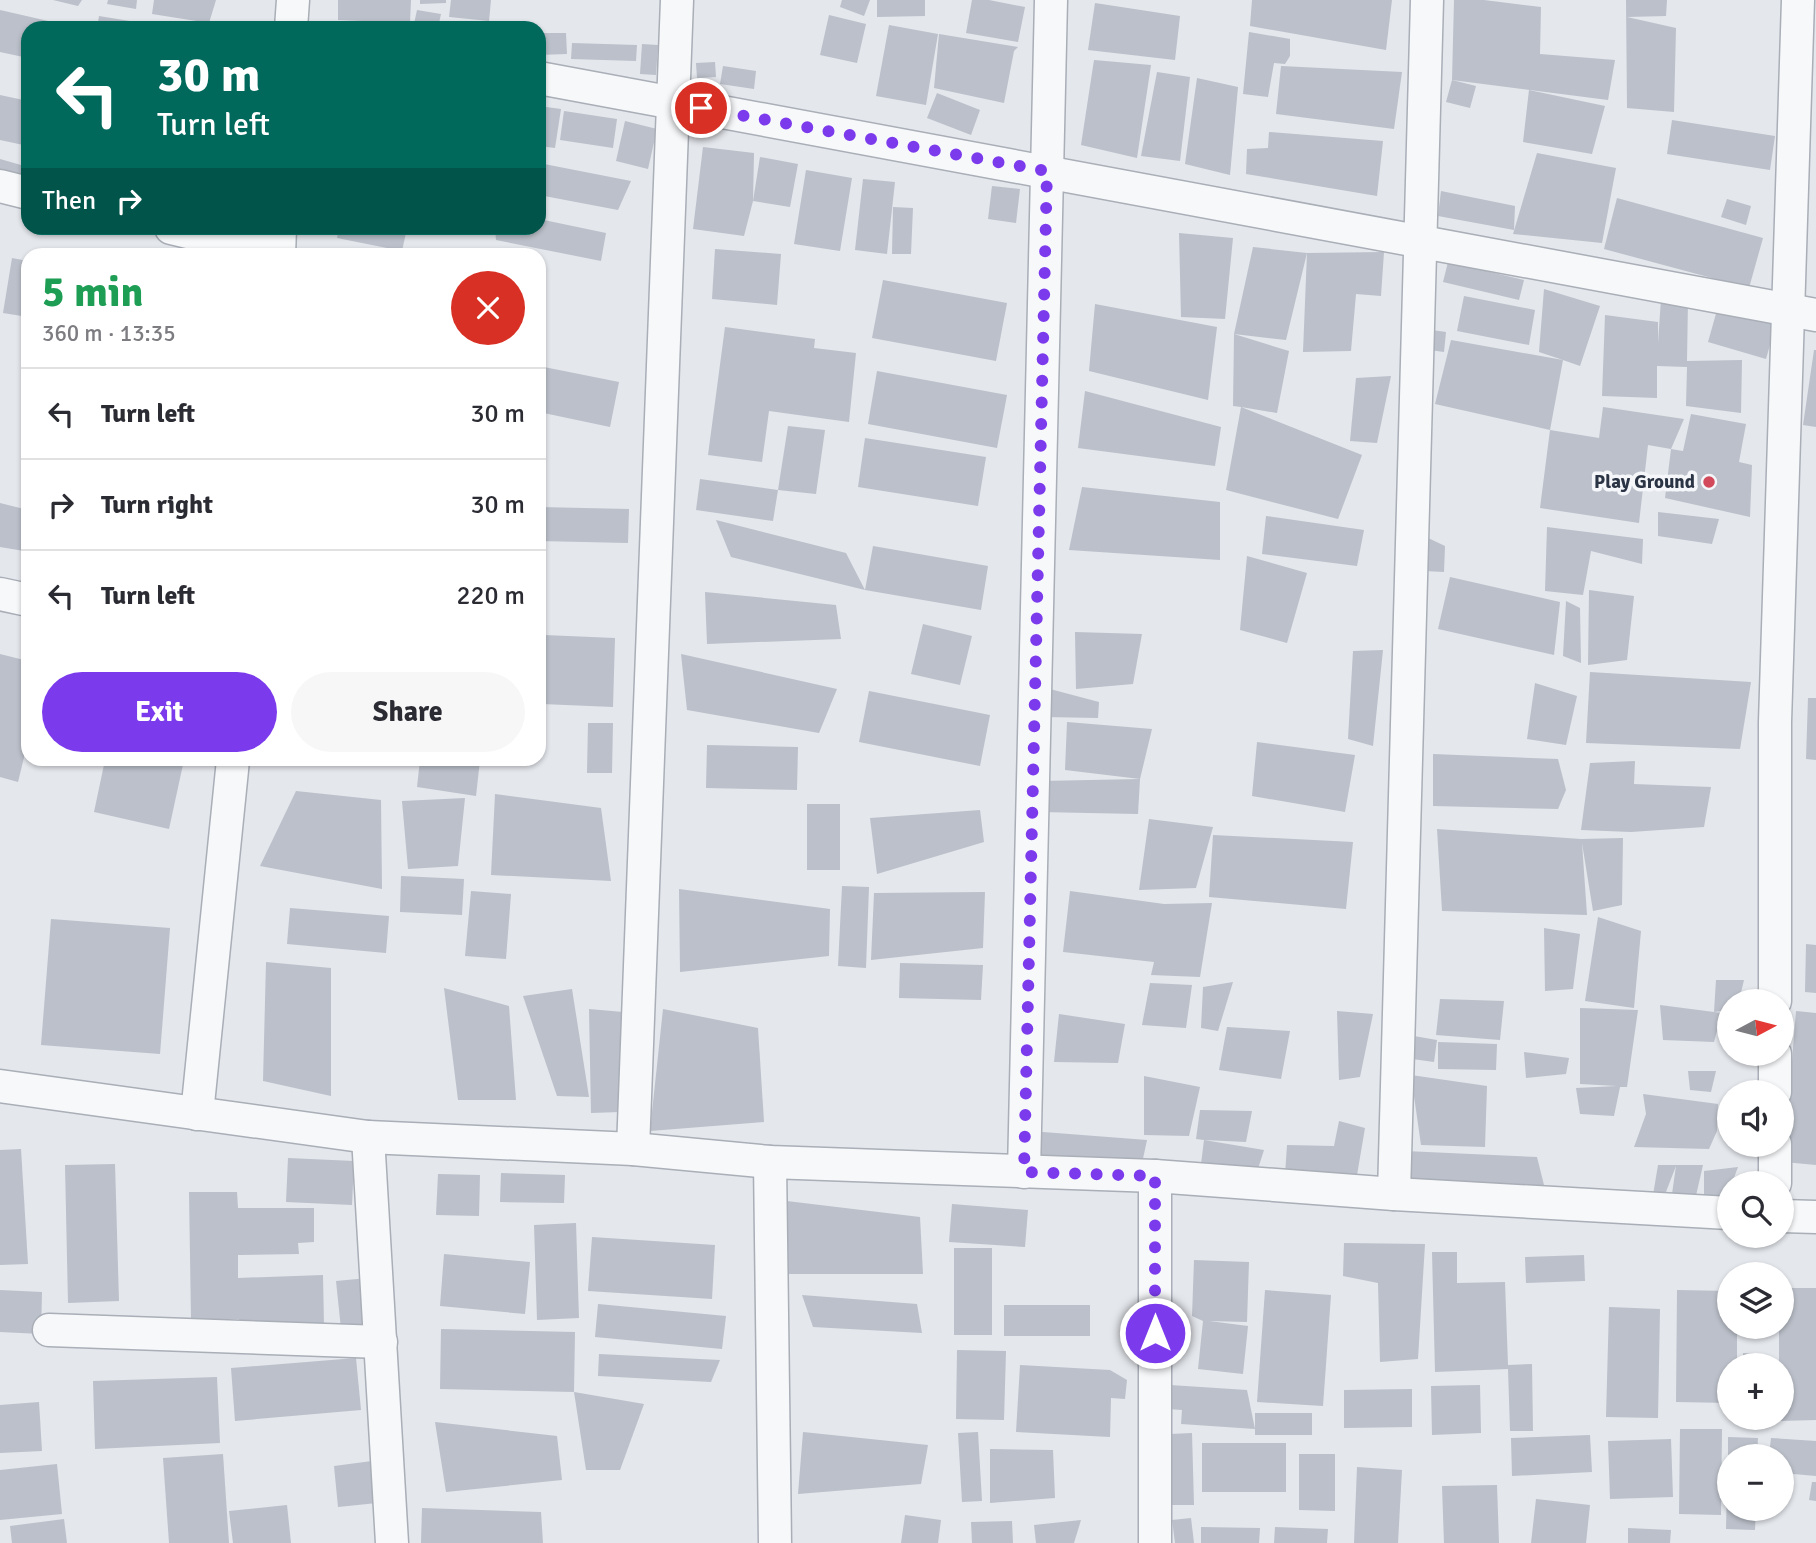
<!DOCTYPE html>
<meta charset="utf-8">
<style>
body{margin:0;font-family:Signika,sans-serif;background:#f7f7f7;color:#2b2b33;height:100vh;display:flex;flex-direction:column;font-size:26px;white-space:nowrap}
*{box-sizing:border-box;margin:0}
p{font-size:23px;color:#7c7c81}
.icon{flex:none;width:38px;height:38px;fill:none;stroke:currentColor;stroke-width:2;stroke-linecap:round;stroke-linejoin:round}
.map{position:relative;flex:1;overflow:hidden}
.panel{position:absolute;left:21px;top:248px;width:525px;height:518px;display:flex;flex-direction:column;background:#fff;border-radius:21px;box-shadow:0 2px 5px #0004}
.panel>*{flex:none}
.banner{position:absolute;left:21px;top:21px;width:525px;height:214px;border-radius:21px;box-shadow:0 2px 5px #0004;background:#00695c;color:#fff;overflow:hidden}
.needle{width:46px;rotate:83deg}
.fabs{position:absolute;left:1717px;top:989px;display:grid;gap:14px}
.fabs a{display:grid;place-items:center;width:77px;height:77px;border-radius:50%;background:#fff;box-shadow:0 2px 5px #0004;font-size:35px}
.pin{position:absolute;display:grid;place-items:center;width:60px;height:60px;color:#fff;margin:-30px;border:4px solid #fff;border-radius:50%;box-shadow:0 2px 7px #0007}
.me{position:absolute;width:77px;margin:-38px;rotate:0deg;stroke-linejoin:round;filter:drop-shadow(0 0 5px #0008)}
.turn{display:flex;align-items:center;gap:24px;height:147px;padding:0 21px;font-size:32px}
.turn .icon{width:91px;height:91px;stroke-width:2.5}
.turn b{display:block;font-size:49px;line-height:60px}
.then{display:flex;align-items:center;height:66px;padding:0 21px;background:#0003;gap:14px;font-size:26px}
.round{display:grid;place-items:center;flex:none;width:74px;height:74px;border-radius:37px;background:#f7f7f7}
.head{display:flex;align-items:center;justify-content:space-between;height:119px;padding:0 21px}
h1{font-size:42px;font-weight:700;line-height:52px;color:#1e9e55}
.cta{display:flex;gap:14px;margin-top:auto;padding:14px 21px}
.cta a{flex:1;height:80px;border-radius:42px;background:#7c3aed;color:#fff;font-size:28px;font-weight:700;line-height:80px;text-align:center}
.cta a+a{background:#f7f7f7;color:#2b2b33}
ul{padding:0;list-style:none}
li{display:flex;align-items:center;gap:21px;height:91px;padding:0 21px;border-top:2px solid #e1e1e2}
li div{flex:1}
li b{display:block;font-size:26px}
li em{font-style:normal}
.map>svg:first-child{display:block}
.building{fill:#bbc0ca}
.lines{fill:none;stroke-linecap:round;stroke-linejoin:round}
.street-casing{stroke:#a9aeb7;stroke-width:35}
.street{stroke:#f7f8fa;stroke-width:32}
.route{stroke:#7c3aed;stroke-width:12;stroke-dasharray:0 21.6}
.poi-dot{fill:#d1495b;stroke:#f4f6f9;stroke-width:2.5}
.labels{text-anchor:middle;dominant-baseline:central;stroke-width:7;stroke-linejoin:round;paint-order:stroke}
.poi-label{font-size:19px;font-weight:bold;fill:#2b3445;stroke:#f4f6f9;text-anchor:end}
</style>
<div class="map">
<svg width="1816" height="1543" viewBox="0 0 1816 1543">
<rect width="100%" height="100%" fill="#e4e7ec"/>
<g class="building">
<polygon points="53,0 82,0 78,6"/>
<polygon points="108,0 137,0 136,9 107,4"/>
<polygon points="154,0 216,0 209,23 152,14"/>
<polygon points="338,0 411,0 410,23 338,20"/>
<polygon points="420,0 446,0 446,3 420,4"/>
<polygon points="451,0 491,0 489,21 449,17"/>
<polygon points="842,0 870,0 864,16 840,7"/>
<polygon points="877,0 925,0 925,16 877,17"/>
<polygon points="972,0 989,0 1025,7 1018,42 966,33"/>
<polygon points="1252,0 1392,0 1386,50 1250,26"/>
<polygon points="1454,0 1484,0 1541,7 1540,54 1615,60 1608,100 1452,80"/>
<polygon points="1626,0 1667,0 1666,16 1627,17 1676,28 1674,112 1627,108"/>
<polygon points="1095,3 1180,16 1175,60 1088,50"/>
<polygon points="0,10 57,23 56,28 28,28 28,58 0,52"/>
<polygon points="417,10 441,14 438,28 414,24"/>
<polygon points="829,15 866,24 857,63 820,55"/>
<polygon points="99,16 136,22 135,28 97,28"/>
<polygon points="889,25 938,34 926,105 876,96"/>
<polygon points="1249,32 1290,39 1290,56 1285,64 1274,63 1268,97 1243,94"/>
<polygon points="539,33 566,33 567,54 539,55"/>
<polygon points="939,34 1018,47 1014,51 1004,103 934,88"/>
<polygon points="572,43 637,45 636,61 571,59"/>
<polygon points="642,44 658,45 656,75 640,74"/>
<polygon points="1094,60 1151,65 1137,158 1081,145"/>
<polygon points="715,62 716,77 697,78 696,63"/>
<polygon points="723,66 756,71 754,89 720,84"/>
<polygon points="1281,66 1402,72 1394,129 1276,114"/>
<polygon points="1157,72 1190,77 1180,161 1141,156"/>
<polygon points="1197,78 1238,87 1230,175 1185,164"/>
<polygon points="1452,80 1476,86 1470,108 1446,102"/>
<polygon points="1529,90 1605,106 1592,154 1523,142"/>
<polygon points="937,93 980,110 971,135 927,118"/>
<polygon points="0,95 28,101 28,146 0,140"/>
<polygon points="539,106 561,109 555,148 539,146"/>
<polygon points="564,111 617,119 613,148 560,140"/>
<polygon points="1672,120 1775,136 1770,170 1667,154"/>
<polygon points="625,121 657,129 648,169 616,161"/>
<polygon points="1269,132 1383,141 1377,196 1246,174 1247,149 1268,148"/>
<polygon points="703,147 754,153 753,201 744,236 693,229"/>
<polygon points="1537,153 1616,168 1602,243 1513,234"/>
<polygon points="760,157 798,164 790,207 753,201"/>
<polygon points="0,159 28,167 28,193 0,186"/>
<polygon points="539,163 631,181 618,210 539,195"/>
<polygon points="806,170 852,178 840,251 794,244"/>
<polygon points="863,179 895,182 887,254 855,250"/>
<polygon points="992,186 1020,189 1016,223 988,219"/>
<polygon points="1441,191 1515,206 1514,230 1438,216"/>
<polygon points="1617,198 1763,238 1749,288 1604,249"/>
<polygon points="1727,199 1751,206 1746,225 1721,217"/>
<polygon points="893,207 913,208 911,254 892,254"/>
<polygon points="539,219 606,233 601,261 496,240 495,228 539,228"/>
<polygon points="339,228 407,228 402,251 337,238"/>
<polygon points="1179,233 1233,238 1225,319 1181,317"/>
<polygon points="1253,247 1307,253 1286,340 1234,334 1289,351 1277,413 1241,407 1362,455 1338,519 1226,490 1241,407 1233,406 1234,334"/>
<polygon points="715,249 781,254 777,305 712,299"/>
<polygon points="1384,252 1381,296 1356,294 1351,351 1303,352 1307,253"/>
<polygon points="12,258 28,261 28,317 3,313"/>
<polygon points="1448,262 1524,280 1519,300 1443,282"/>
<polygon points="539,263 544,263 543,338 539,338"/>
<polygon points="883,280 1007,303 996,361 872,338"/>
<polygon points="1544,289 1600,306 1580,366 1563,360 1550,430 1435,404 1451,340 1563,360 1539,352"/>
<polygon points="1464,296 1535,310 1529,345 1457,331"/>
<polygon points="1661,299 1688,300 1687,361 1742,360 1741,413 1686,406 1687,367 1657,366 1657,398 1602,396 1605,315 1658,322 1658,343"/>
<polygon points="1719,303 1777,320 1766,359 1708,342"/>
<polygon points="1095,304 1217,327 1208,400 1089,371"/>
<polygon points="725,327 815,339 814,348 856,353 849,422 769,411 762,462 708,455"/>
<polygon points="1425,329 1446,332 1444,352 1422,349"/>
<polygon points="1814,350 1816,350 1816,427 1803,425"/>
<polygon points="539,366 619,382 610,427 539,412"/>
<polygon points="877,371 1007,395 997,448 868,424"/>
<polygon points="1391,376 1377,443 1350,441 1356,378"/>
<polygon points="1085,391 1221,427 1215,466 1078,448"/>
<polygon points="1603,407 1684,419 1671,449 1648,445 1639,523 1540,508 1550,430 1599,438"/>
<polygon points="1691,414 1746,424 1739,462 1752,465 1750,517 1665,498 1671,449 1683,451"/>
<polygon points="788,426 825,430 816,494 778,490 773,521 696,510 700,479 778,490"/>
<polygon points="865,438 986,457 978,506 858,487"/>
<polygon points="1082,487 1220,502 1220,560 1069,550"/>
<polygon points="0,503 28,510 28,541 24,551 0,547"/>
<polygon points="539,507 629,509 628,543 539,541"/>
<polygon points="1658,512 1719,519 1712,544 1658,536"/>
<polygon points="1266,516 1364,530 1357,566 1262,554"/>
<polygon points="716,520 846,553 865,590 873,546 988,566 981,610 865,590 731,557"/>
<polygon points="1547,527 1643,539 1642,564 1591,551 1583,595 1545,591"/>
<polygon points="1426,537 1445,546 1444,572 1424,571"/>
<polygon points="1247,556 1307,573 1287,643 1240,630"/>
<polygon points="1450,577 1560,602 1554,655 1438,629"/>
<polygon points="1589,590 1634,596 1627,660 1588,665"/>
<polygon points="705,592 836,605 841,639 707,644"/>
<polygon points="1566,601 1580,608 1581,663 1563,656"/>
<polygon points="923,624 972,636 960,685 911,674"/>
<polygon points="1075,632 1142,634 1133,684 1076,689"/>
<polygon points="544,635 615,638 613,707 542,704"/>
<polygon points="1383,650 1373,746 1348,739 1353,651"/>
<polygon points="0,654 28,661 28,741 18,782 0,777"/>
<polygon points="681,654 837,689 819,733 687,710"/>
<polygon points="1590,672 1751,682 1740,749 1586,743"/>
<polygon points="1535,683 1577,696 1566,745 1527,739"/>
<polygon points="1050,689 1099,702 1098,718 1045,717"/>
<polygon points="869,691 990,715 980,766 859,742"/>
<polygon points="1808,698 1816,698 1816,760 1806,759"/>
<polygon points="1067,722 1152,729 1140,779 1065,770"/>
<polygon points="588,723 613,723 612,773 587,773"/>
<polygon points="1257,742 1355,755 1345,812 1252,796"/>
<polygon points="707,745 798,747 797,790 706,788"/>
<polygon points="1433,754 1558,759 1566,790 1558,809 1433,806"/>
<polygon points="105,760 184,760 169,829 94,812"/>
<polygon points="420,760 480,760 476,796 417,787"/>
<polygon points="1635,761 1634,784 1711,787 1704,827 1631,832 1581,830 1590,763"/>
<polygon points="1140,779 1138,814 1040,812 1041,781"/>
<polygon points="296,791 381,800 382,889 260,866"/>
<polygon points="495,794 601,808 611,881 491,875"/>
<polygon points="465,798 458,866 408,869 402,801"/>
<rect x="807" y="804" width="33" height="66"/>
<polygon points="980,810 984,842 877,874 870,818"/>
<polygon points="1149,819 1213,827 1196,888 1139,890"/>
<polygon points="1437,829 1581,839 1623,838 1622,905 1593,911 1582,843 1587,915 1442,911"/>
<polygon points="1213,835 1353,842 1346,909 1209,897"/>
<polygon points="401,876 464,879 462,915 400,912"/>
<polygon points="842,886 869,887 866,968 838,966"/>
<polygon points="679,889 830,909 829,956 680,972"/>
<polygon points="471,891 511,894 506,959 465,956"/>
<polygon points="1070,891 1164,904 1212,903 1200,977 1151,975 1154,962 1063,952"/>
<polygon points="985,892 983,948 871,960 874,893"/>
<polygon points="290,908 389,916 386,953 287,944"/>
<polygon points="1598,917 1641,931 1634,1008 1585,1001"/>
<polygon points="51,919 170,928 160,1054 41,1045"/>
<polygon points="1544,928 1580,934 1573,989 1545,991"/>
<polygon points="1806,944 1816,945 1816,993 1805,992"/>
<polygon points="266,962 331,968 331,1096 263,1081"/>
<polygon points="900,963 983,965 981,1000 899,998"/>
<polygon points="1716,980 1744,980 1739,1001 1729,1001 1729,1010 1714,1012 1722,1013 1714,1042 1663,1040 1660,1005 1714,1012"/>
<polygon points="1233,982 1218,1031 1201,1028 1203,987"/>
<polygon points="1150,983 1192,985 1186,1028 1142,1025"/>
<polygon points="444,988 509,1006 516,1100 458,1100"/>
<polygon points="572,989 589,1097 557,1096 523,996"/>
<polygon points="1440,999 1504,1001 1500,1040 1436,1035"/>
<polygon points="1580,1008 1638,1010 1627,1087 1620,1087 1614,1116 1580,1114 1576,1088 1617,1086 1580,1084"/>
<polygon points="589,1009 623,1012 620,1112 591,1113"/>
<polygon points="663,1009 758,1028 764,1122 650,1131"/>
<polygon points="1337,1011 1373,1014 1360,1077 1339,1080"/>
<polygon points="1796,1011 1816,1013 1816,1165 1784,1162"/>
<polygon points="1059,1014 1125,1024 1118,1063 1054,1062"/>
<polygon points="1227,1027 1290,1031 1281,1079 1219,1070"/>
<polygon points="1408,1035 1437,1040 1434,1062 1405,1058"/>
<polygon points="1438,1042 1497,1044 1496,1070 1438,1069"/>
<polygon points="1524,1052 1569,1058 1566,1074 1526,1078"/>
<polygon points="1688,1071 1716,1071 1711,1092 1690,1090"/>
<polygon points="1411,1075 1487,1086 1485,1147 1421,1145"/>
<polygon points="1144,1076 1200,1087 1189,1136 1144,1135"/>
<polygon points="1643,1094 1718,1104 1717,1131 1709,1149 1634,1147 1646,1114"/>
<polygon points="1200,1110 1252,1111 1246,1142 1204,1140 1264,1150 1256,1175 1200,1172 1204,1140 1196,1139"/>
<polygon points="1339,1121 1365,1128 1356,1181 1285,1175 1287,1145 1334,1146"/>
<polygon points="1030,1131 1147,1140 1141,1168 1029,1165"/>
<polygon points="21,1149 28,1264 0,1265 0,1150"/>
<polygon points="1405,1151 1537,1157 1545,1189 1408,1185"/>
<polygon points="288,1158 354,1161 352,1205 286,1202"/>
<polygon points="115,1164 119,1301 68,1303 65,1165"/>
<polygon points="1658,1165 1703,1165 1695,1200 1672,1194 1676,1166 1664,1197 1653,1195"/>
<polygon points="1738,1167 1732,1183 1729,1183 1729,1194 1704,1197 1704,1171"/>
<polygon points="501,1173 565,1175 564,1203 500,1202"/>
<polygon points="438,1174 480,1175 479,1216 436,1215"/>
<polygon points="189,1192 237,1192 238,1208 314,1208 314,1242 298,1243 299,1254 238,1255 238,1278 323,1275 324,1326 240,1329 239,1319 191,1319"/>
<polygon points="770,1199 920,1217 923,1274 771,1274"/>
<polygon points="952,1204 1028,1210 1025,1247 949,1242"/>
<polygon points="576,1223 579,1318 537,1320 534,1225"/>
<polygon points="592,1237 715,1245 712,1299 588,1291"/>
<polygon points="1344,1243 1425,1244 1418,1359 1380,1362 1378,1283 1343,1276"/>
<rect x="954" y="1248" width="38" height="87"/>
<polygon points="1432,1252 1457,1252 1457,1283 1505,1282 1508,1365 1532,1364 1533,1431 1510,1431 1508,1369 1435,1372"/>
<polygon points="444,1254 530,1262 525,1314 440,1306"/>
<polygon points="1584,1255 1585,1281 1526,1283 1525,1257"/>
<polygon points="1194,1260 1249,1262 1247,1322 1209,1321 1248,1326 1243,1374 1198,1369 1203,1321 1192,1316"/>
<polygon points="368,1278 372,1326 341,1329 336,1281"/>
<polygon points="1782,1288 1816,1288 1816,1420 1780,1421 1782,1365 1779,1365 1779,1326 1782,1326"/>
<polygon points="0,1290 42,1292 41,1334 0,1332"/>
<polygon points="1265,1290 1331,1295 1323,1406 1257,1402"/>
<polygon points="1677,1290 1729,1291 1729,1326 1737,1326 1737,1365 1729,1365 1729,1403 1676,1402"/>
<polygon points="802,1295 917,1304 922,1333 813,1327"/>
<polygon points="598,1304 726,1316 722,1349 595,1337"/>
<rect x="1004" y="1305" width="86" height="31"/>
<polygon points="1609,1307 1660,1309 1658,1418 1606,1417"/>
<polygon points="441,1329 575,1332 574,1392 440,1389"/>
<polygon points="957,1350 1006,1351 1004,1420 956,1419"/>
<polygon points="1743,1353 1760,1354 1759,1365 1743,1365"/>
<polygon points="599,1354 720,1360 711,1382 598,1376"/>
<polygon points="356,1358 361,1410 235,1421 231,1368"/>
<polygon points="1020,1365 1110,1370 1127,1380 1125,1399 1111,1398 1110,1437 1016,1432"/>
<polygon points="217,1377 220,1443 95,1449 93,1381"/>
<polygon points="1170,1385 1247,1390 1255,1429 1181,1424 1182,1410 1168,1409"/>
<polygon points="1480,1385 1481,1433 1432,1435 1431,1386"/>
<polygon points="1412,1389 1412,1427 1344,1428 1344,1390"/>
<polygon points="574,1392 644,1404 620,1470 586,1470"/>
<polygon points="39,1402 42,1451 0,1453 0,1405"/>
<rect x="1255" y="1413" width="57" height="22"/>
<polygon points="435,1422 557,1436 562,1480 446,1492"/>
<polygon points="1680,1429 1722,1429 1721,1515 1679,1514"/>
<polygon points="803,1432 928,1445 921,1484 798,1494"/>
<polygon points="978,1432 982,1501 962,1502 958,1433"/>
<polygon points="1192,1433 1194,1505 1171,1505 1170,1434"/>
<polygon points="1590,1435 1592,1472 1512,1476 1511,1438"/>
<polygon points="1728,1437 1758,1438 1757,1456 1728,1456"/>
<polygon points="1771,1438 1816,1441 1816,1476 1782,1473 1782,1456 1769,1456"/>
<polygon points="1671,1439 1673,1497 1610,1499 1608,1441"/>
<rect x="1202" y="1443" width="84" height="49"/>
<polygon points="990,1449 1053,1450 1055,1498 990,1503"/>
<polygon points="223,1454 229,1543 169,1543 163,1458"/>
<polygon points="1299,1454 1335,1454 1335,1511 1299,1510"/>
<polygon points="372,1461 377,1503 338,1507 334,1466"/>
<polygon points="57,1464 62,1514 0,1520 0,1470"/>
<polygon points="1357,1467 1402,1470 1398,1543 1354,1543"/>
<polygon points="1812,1482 1816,1482 1816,1501 1809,1500"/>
<polygon points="1497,1485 1499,1543 1444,1543 1442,1486"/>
<polygon points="1727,1488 1729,1488 1729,1508 1756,1508 1755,1530 1726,1529"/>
<polygon points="1536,1499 1590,1505 1586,1543 1531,1543"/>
<polygon points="287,1505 291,1543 233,1543 229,1511"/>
<polygon points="422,1508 541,1512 543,1543 421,1543"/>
<polygon points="905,1515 941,1520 938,1543 901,1543"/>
<polygon points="1191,1518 1194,1543 1175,1543 1172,1520"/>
<polygon points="64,1519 67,1543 12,1543 10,1526"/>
<polygon points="1081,1520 1074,1543 1036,1543 1034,1525"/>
<polygon points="1012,1521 1013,1543 972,1543 971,1522"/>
<polygon points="1201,1527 1260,1528 1259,1543 1201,1543"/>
<polygon points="1275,1527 1328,1529 1327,1543 1274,1543"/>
<polygon points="1628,1528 1671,1530 1670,1543 1628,1543"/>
</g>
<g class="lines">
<defs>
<g id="street">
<polyline points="291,28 293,0"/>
<polyline points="539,78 1816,315"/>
<polyline points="0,186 28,193"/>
<polyline points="171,228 279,254"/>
<polyline points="279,256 280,228"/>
<polyline points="0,594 28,600"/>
<polyline points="1775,1001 1775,722 1798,0"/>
<polyline points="0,1086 368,1137 633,1149 770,1162 1155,1176 1394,1194 1729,1213"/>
<polyline points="1775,1092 1775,1054"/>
<polyline points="197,1114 233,760"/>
<polyline points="368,1137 392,1543"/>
<polyline points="633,1149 677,0"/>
<polyline points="770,1162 775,1543"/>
<polyline points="1024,1172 1051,0"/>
<polyline points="1155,1176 1155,1543"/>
<polyline points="1775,1183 1775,1144"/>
<polyline points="1394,1194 1427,0"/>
<polyline points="1782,1216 1816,1217"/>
<polyline points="49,1330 381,1342"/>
</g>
</defs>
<use href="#street" class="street-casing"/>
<use href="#street" class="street"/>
</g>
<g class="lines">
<polyline class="route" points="701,108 1047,171 1024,1172 1155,1176 1155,1333"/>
</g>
<circle class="poi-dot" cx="1709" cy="482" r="7"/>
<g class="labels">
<g class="poi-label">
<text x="1695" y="482">Play Ground</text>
</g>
</g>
</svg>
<div class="fabs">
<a><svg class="needle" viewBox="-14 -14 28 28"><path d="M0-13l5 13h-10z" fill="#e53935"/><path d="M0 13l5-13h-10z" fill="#7c7c81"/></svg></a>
<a><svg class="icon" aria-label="sound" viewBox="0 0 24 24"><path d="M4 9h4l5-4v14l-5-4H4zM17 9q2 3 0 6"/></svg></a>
<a><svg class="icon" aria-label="search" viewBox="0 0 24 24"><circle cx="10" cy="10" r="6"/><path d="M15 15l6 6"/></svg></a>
<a><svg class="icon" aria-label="layers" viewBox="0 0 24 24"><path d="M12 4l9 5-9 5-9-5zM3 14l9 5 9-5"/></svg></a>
<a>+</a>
<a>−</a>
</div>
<div class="pin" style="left:701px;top:108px;background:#d93025"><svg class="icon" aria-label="arrive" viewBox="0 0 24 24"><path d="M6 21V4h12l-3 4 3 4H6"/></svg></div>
<svg class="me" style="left:1155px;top:1333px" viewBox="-20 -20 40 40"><circle r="17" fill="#7c3aed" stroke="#fff" stroke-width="3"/><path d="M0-11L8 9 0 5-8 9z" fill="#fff"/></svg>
<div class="banner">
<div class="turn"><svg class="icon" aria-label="left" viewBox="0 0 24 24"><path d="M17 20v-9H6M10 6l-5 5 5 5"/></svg><div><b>30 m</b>Turn left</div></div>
<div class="then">Then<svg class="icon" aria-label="right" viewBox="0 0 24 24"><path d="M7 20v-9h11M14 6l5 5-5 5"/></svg></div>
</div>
<section class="panel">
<div class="head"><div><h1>5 min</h1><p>360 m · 13:35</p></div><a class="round" style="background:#d93025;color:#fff"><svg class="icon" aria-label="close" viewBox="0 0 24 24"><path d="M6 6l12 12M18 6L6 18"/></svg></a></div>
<ul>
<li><svg class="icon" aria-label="left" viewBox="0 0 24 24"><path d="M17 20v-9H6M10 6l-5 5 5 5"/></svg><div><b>Turn left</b></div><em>30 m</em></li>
<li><svg class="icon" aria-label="right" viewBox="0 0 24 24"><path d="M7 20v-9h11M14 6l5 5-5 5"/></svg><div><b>Turn right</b></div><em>30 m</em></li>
<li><svg class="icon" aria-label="left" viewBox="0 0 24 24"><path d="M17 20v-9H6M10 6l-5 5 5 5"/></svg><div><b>Turn left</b></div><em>220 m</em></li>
</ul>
<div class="cta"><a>Exit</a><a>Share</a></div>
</section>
</div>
